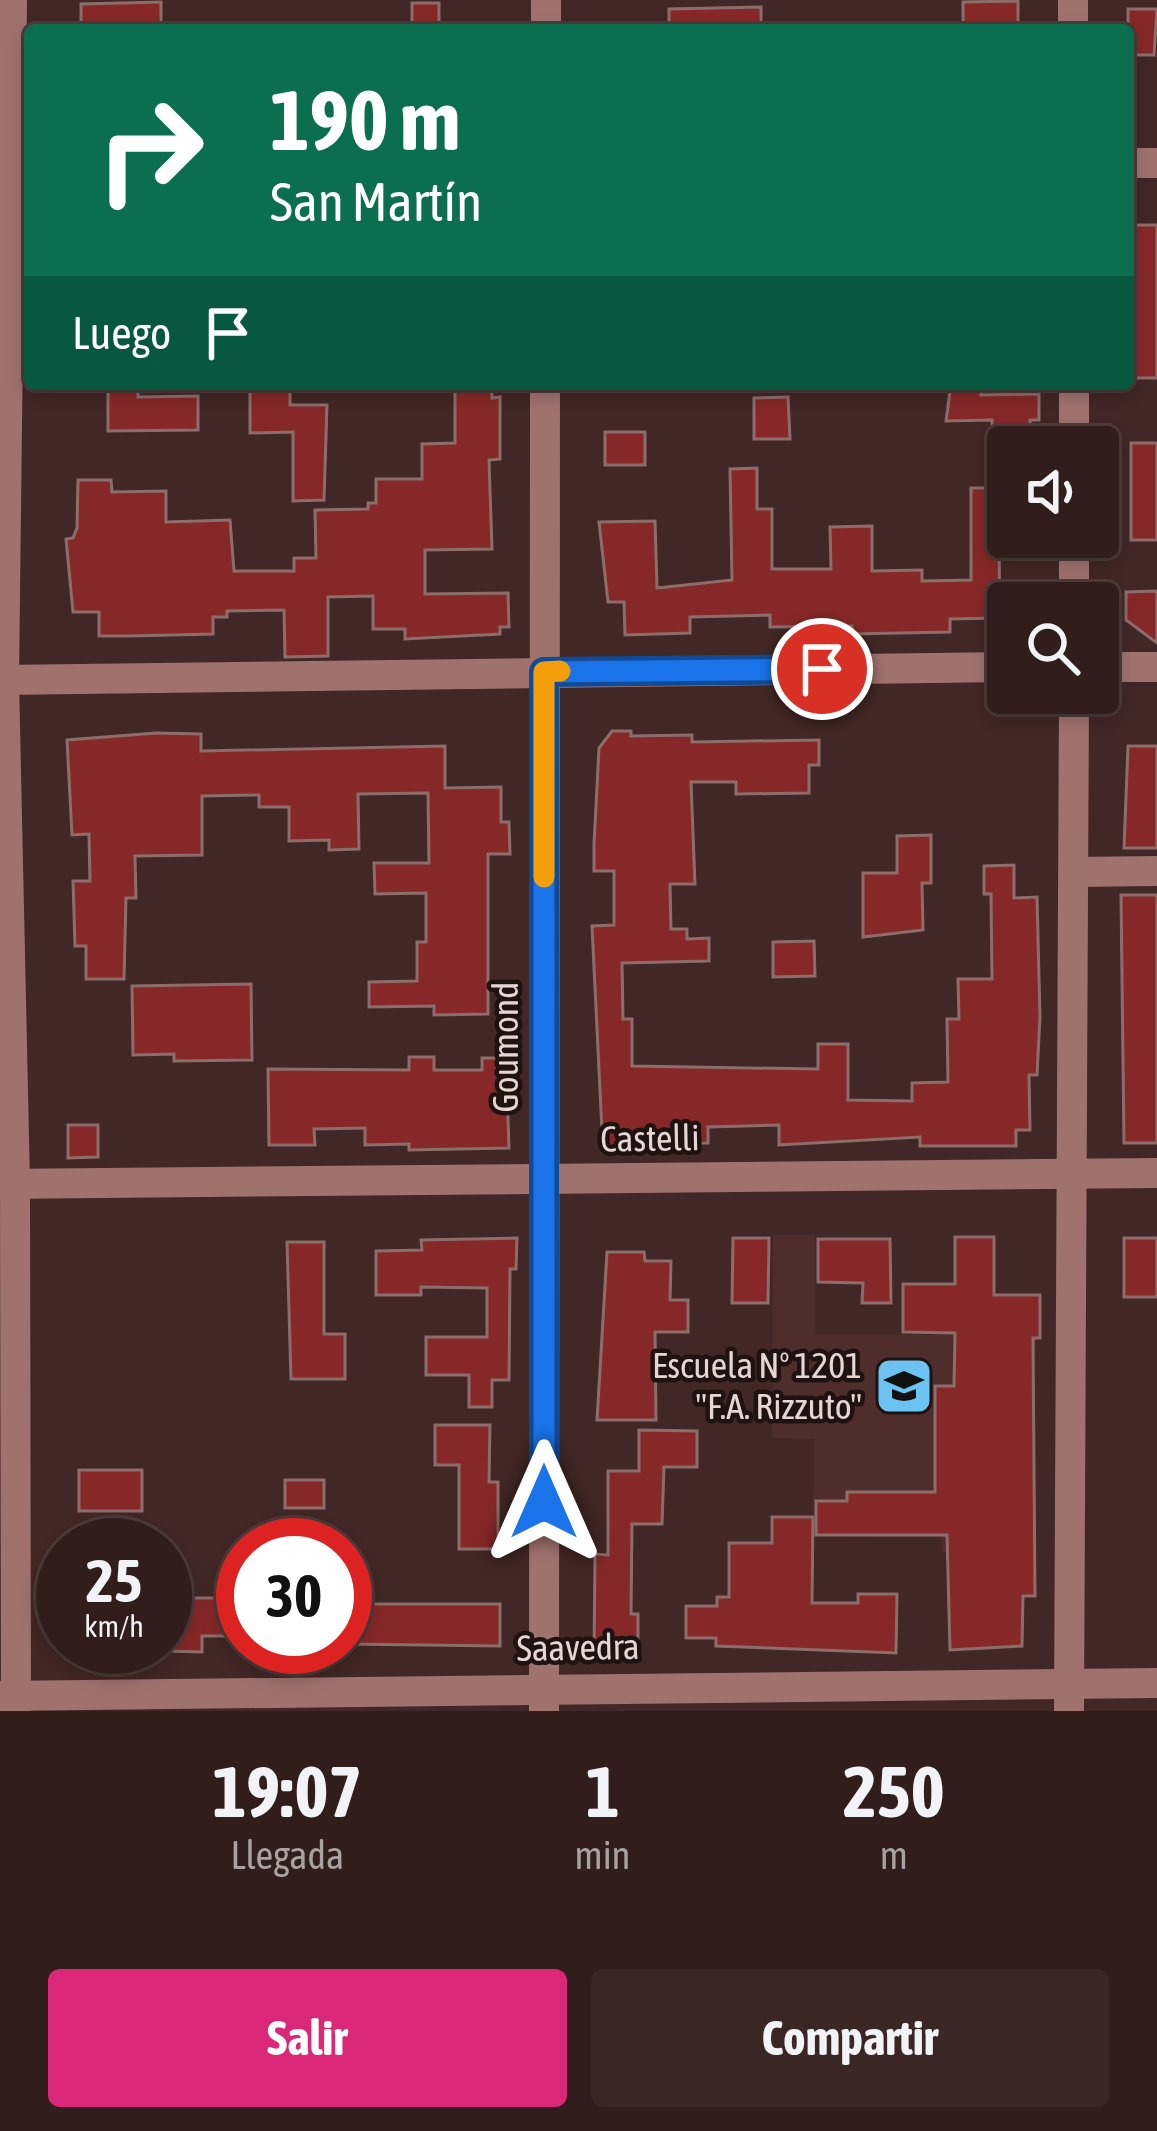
<!DOCTYPE html>
<html lang="es">
<meta charset="utf-8">
<style>
body{margin:0;font-family:"Asap Condensed",sans-serif;background:#392625;color:#f1f3f6;height:100vh;display:flex;flex-direction:column;font-size:45px;white-space:nowrap}
*{box-sizing:border-box;margin:0}
p{font-size:39px;color:#a8a2a3}
.icon{flex:none;width:66px;height:66px;fill:none;stroke:currentColor;stroke-width:2;stroke-linecap:round;stroke-linejoin:round}
.map{position:relative;height:1711px;overflow:hidden}
.panel{display:flex;flex-direction:column;background:#311d1c;flex:1}
.panel>*{flex:none}
.top-card{position:absolute;left:24px;top:24px;width:1110px;height:366px;border-radius:12px;box-shadow:0 6px 18px #0003,0 0 0 3px #4c3b3b;background:#0b6e4f;color:#fff;overflow:hidden}
.controls{position:absolute;left:987px;top:426px;display:grid;gap:24px}
.controls a{display:grid;place-items:center;width:132px;height:132px;border-radius:12px;background:#311d1c;box-shadow:0 6px 18px #0003,0 0 0 3px #4c3b3b;font-size:60px}
.speed{position:absolute;left:36px;top:1518px;display:flex;gap:24px;font-size:60px;font-weight:700;text-align:center}
.speed>*{display:grid;place-content:center;width:156px;height:156px;border-radius:50%;background:#311d1c;box-shadow:0 6px 18px #0003,0 0 0 3px #4c3b3b;line-height:1}
.speed small{font-size:30px;font-weight:400}
.speed .limit{border:18px solid #d22;background:#fff;color:#111}
.pin{position:absolute;display:grid;place-items:center;width:102px;height:102px;color:#fff;margin:-51px;border:6px solid #fff;border-radius:50%;box-shadow:0 3px 12px #0007}
.me{position:absolute;width:132px;margin:-66px;rotate:0deg;stroke-linejoin:round;filter:drop-shadow(0 0 9px #0008)}
.turn{display:flex;align-items:center;gap:42px;height:252px;padding:0 48px;font-size:54px}
.turn .icon{width:156px;height:156px;stroke-width:2.5}
.turn b{display:block;font-size:84px;line-height:102px}
.then{display:flex;align-items:center;height:114px;padding:0 48px;background:#0003;gap:24px;font-size:45px}
.eta{display:flex;justify-content:space-evenly;align-items:center;height:204px;text-align:center}
.eta b{font-size:72px;font-weight:700;line-height:84px}
.button{display:flex;gap:24px;margin-top:auto;padding:24px 48px}
.button a{flex:1;height:138px;border-radius:12px;background:#db2777;color:#fff;font-size:48px;font-weight:700;line-height:138px;text-align:center}
.button a+a{background:#392625;color:#f1f3f6}
.map>svg:first-child{display:block}
.built{fill:#4e2d2a}
.building{fill:#862828;stroke:#8c6d6a;stroke-width:3}
.lines{fill:none;stroke-linecap:round;stroke-linejoin:round}
.minor{stroke:#9f726e;stroke-width:30}
.route-casing{stroke:#114b97;stroke-width:30}
.route{stroke:#1a73e8;stroke-width:21}
.slow{stroke:#f59e0b;stroke-width:21}
.labels{text-anchor:middle;dominant-baseline:central;stroke-width:9;stroke-linejoin:round;paint-order:stroke}
.street-label{font-size:36px;fill:#e7d5d3;stroke:#1f1312}
.poi-label{font-size:36px;fill:#e7d5d3;stroke:#1f1312;text-anchor:end}
</style>
<div class="map">
<svg width="1157" height="1711" viewBox="0 0 1157 1711">
<rect width="100%" height="100%" fill="#412725"/>
<polygon class="built" points="773,1235 815,1235 815,1334 1036,1335 1034,1552 942,1552 941,1537 813,1536 814,1439 772,1438"/>
<g class="building">
<polygon points="1018,1 1018,30 963,30 963,2"/>
<polygon points="161,2 161,30 81,30 81,4"/>
<rect x="412" y="3" width="27" height="23"/>
<polygon points="761,7 761,30 669,30 669,9"/>
<polygon points="1128,9 1157,9 1154,55 1128,55"/>
<rect x="1128" y="225" width="29" height="153"/>
<polygon points="108,384 138,384 138,397 198,396 198,430 108,431"/>
<polygon points="250,384 290,384 290,405 327,405 324,500 293,501 293,432 250,433"/>
<polygon points="455,384 492,384 492,398 500,397 500,459 489,460 492,549 425,550 425,594 508,593 509,627 500,627 500,634 405,639 405,629 373,629 373,596 328,597 328,656 285,657 284,610 227,611 227,617 213,617 213,634 130,636 99,636 99,612 73,612 66,539 73,538 77,528 78,480 111,480 112,492 166,491 166,522 230,520 234,571 294,571 294,558 316,558 315,510 368,509 368,503 376,503 376,479 422,479 422,444 455,443"/>
<polygon points="951,384 981,384 981,395 1039,394 1039,420 1030,420 1030,447 993,447 992,420 946,421"/>
<polygon points="788,397 790,439 754,439 754,398"/>
<rect x="605" y="432" width="40" height="33"/>
<rect x="1131" y="443" width="26" height="97"/>
<polygon points="757,468 757,509 772,509 772,569 831,569 830,527 872,526 872,571 922,570 922,581 971,580 971,488 1000,488 1000,507 1008,507 1008,547 999,547 1000,618 950,619 950,632 852,634 852,626 770,627 770,615 690,617 690,633 625,635 624,602 608,602 599,522 655,521 657,588 732,580 730,469"/>
<polygon points="1157,591 1157,643 1126,620 1126,592"/>
<polygon points="612,731 631,731 631,736 692,735 692,742 819,740 819,765 809,765 809,793 736,794 736,782 691,782 695,884 670,884 671,929 687,929 687,939 709,938 709,961 622,963 623,1019 632,1019 632,1066 818,1069 818,1044 848,1044 848,1100 912,1101 912,1083 948,1082 947,1019 959,1019 958,979 992,979 991,894 984,894 984,866 1014,865 1014,898 1037,897 1040,1017 1037,1075 1029,1075 1030,1130 1016,1130 1016,1146 920,1146 920,1137 779,1145 779,1125 708,1127 708,1143 643,1144 643,1151 603,1152 592,926 614,925 614,871 594,871 594,844 599,748"/>
<polygon points="156,733 201,734 201,751 445,746 445,788 501,787 501,822 509,822 510,854 488,854 488,1014 434,1015 434,1006 369,1007 369,982 417,981 417,942 426,942 426,893 375,894 374,863 429,863 428,793 358,794 359,849 329,850 329,840 289,841 289,807 259,807 259,795 202,796 202,855 135,856 136,898 126,898 124,979 86,979 86,946 75,946 73,881 90,881 89,834 72,835 67,740"/>
<polygon points="1128,746 1157,746 1157,848 1124,848"/>
<polygon points="931,835 931,883 922,883 923,930 863,937 863,873 897,873 897,836"/>
<polygon points="1121,895 1157,895 1157,1143 1124,1143"/>
<polygon points="814,941 815,976 773,977 773,942"/>
<polygon points="251,984 252,1060 174,1061 174,1054 133,1055 132,986"/>
<polygon points="409,1057 434,1057 434,1070 482,1070 482,1058 506,1058 509,1148 409,1150 409,1144 365,1145 365,1128 314,1129 315,1145 269,1145 268,1069 409,1070"/>
<polygon points="68,1125 98,1125 98,1157 68,1158"/>
<polygon points="955,1237 994,1237 994,1295 1040,1295 1040,1338 1033,1338 1035,1596 1023,1596 1022,1646 950,1650 947,1535 816,1535 816,1501 847,1501 847,1492 935,1492 935,1386 954,1386 955,1333 903,1332 903,1284 955,1284"/>
<polygon points="517,1238 516,1269 510,1269 509,1380 492,1380 492,1407 469,1407 469,1375 426,1375 426,1337 487,1337 487,1288 421,1287 421,1295 376,1295 376,1251 422,1250 421,1240"/>
<polygon points="733,1238 769,1238 768,1303 732,1303"/>
<rect x="1124" y="1238" width="33" height="59"/>
<polygon points="818,1239 890,1239 891,1303 862,1303 863,1283 818,1282"/>
<polygon points="287,1242 324,1242 324,1334 345,1334 345,1379 291,1379"/>
<polygon points="607,1252 644,1252 645,1261 671,1261 670,1300 688,1300 688,1332 655,1332 656,1420 597,1420"/>
<polygon points="435,1425 490,1425 489,1482 498,1482 498,1549 459,1549 459,1465 435,1465"/>
<polygon points="639,1430 697,1431 697,1467 664,1467 662,1524 632,1524 631,1614 638,1614 638,1655 594,1655 595,1554 608,1555 608,1471 639,1471"/>
<rect x="79" y="1470" width="63" height="41"/>
<rect x="285" y="1480" width="39" height="28"/>
<polygon points="772,1517 813,1517 812,1603 858,1603 858,1594 897,1594 896,1653 716,1646 716,1638 686,1638 686,1606 717,1606 717,1597 729,1597 729,1543 772,1543"/>
<polygon points="165,1598 242,1598 243,1636 202,1636 202,1652 165,1651"/>
<polygon points="345,1598 372,1598 372,1604 500,1604 500,1646 345,1644"/>
</g>
<g class="lines">
<g class="minor">
<polyline points="12,0 4,680 15,1183 16,1711"/>
<polyline points="546,0 546,30"/>
<polyline points="1073,0 1073,30"/>
<polyline points="1128,163 1157,163"/>
<polyline points="1074,384 1074,447"/>
<polyline points="1074,537 1074,603"/>
<polyline points="1098,667 1157,667"/>
<polyline points="0,680 1008,667"/>
<polyline points="1074,872 1157,871"/>
<polyline points="0,1184 1157,1173"/>
<polyline points="0,1696 1157,1683"/>
<polyline points="544,1711 545,384"/>
<polyline points="1069,1711 1074,693"/>
</g>
</g>
<g class="lines">
<defs>
<polyline id="route" points="544,1502 544,672 822,669"/>
</defs>
<use href="#route" class="route-casing"/>
<use href="#route" class="route"/>
<polyline class="slow" points="544,877 544,672 560,671"/>
</g>
<defs>
<symbol id="school-square" viewBox="-11 -11 22 22"><rect x="-9" y="-9" width="18" height="18" rx="4" fill="#6cc3f2" stroke="#1f1312"/><path d="M0-5L7-2L0 1L-7-2ZM-4 1L0 2.5L4 1V4Q0 6-4 4Z" fill="#111"/></symbol>
</defs>
<g fill-rule="evenodd">
<use href="#school-square" x="871" y="1353" width="66" height="66"/>
</g>
<g class="labels">
<g class="street-label">
<text transform="translate(505 1047) rotate(-90)">Goumond</text>
<text transform="translate(650 1138) rotate(-1)">Castelli</text>
<text transform="translate(578 1647) rotate(-1)">Saavedra</text>
</g>
<g class="poi-label">
<text x="862" y="1365">Escuela N° 1201<tspan x="862" dy="41">"F.A. Rizzuto"</tspan></text>
</g>
</g>
</svg>
<div class="controls">
<a><svg class="icon" aria-label="sound" viewBox="0 0 24 24"><path d="M4 9h4l5-4v14l-5-4H4zM17 9q2 3 0 6"/></svg></a>
<a><svg class="icon" aria-label="search" viewBox="0 0 24 24"><circle cx="10" cy="10" r="6"/><path d="M15 15l6 6"/></svg></a>
</div>
<div class="speed"><div>25<small>km/h</small></div><div class="limit">30</div></div>
<div class="pin" style="left:822px;top:669px;background:#d93025"><svg class="icon" aria-label="arrive" viewBox="0 0 24 24"><path d="M6 21V4h12l-3 4 3 4H6"/></svg></div>
<svg class="me" style="left:544px;top:1502px" viewBox="-20 -20 40 40"><path d="M0-17L14 15 0 8-14 15z" fill="#1a73e8" stroke="#fff" stroke-width="4"/></svg>
<div class="top-card">
<div class="turn"><svg class="icon" aria-label="right" viewBox="0 0 24 24"><path d="M7 20v-9h11M14 6l5 5-5 5"/></svg><div><b>190 m</b>San Martín</div></div>
<div class="then">Luego<svg class="icon" aria-label="arrive" viewBox="0 0 24 24"><path d="M6 21V4h12l-3 4 3 4H6"/></svg></div>
</div>
</div>
<section class="panel">
<div class="eta">
<div><b>19:07</b><p>Llegada</p></div>
<div><b>1</b><p>min</p></div>
<div><b>250</b><p>m</p></div>
</div>
<div class="button"><a>Salir</a><a>Compartir</a></div>
</section>
